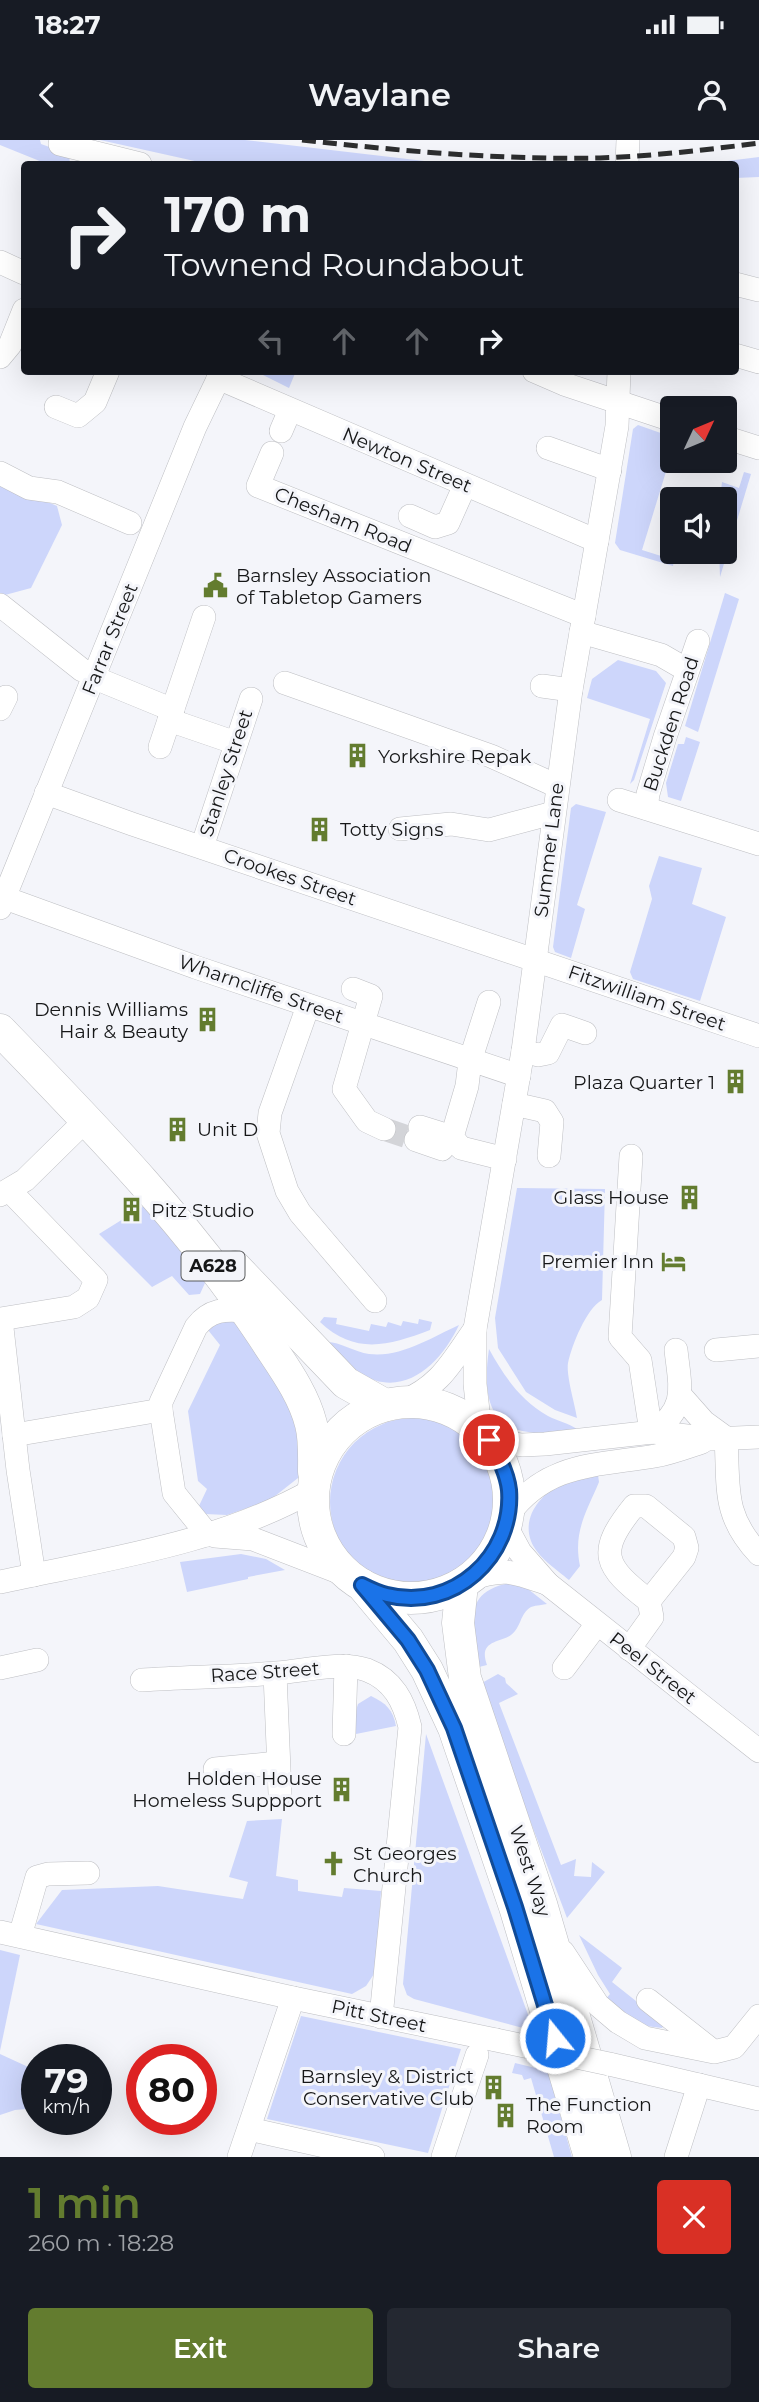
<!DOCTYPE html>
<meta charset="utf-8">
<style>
body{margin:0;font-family:Montserrat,sans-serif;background:#242831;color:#f1f3f6;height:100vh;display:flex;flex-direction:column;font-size:26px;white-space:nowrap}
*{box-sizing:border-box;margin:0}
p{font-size:23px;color:#9ea1a6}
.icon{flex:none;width:38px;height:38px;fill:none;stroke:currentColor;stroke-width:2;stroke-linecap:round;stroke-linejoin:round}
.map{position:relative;height:2017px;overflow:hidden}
.sheet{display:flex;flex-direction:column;background:#171b24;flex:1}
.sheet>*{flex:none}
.top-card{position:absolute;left:21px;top:21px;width:718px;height:214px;border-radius:7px;box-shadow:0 7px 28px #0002;background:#171b24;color:#f1f3f6;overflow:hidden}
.needle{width:46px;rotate:46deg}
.buttons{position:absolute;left:660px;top:256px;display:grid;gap:14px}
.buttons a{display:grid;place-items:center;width:77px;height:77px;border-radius:7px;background:#171b24;box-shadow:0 7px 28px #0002;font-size:35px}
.speed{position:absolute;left:21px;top:1904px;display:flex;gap:14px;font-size:35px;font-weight:700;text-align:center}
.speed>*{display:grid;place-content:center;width:91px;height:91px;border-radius:50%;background:#171b24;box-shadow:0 7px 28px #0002;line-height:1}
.speed small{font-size:18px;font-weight:400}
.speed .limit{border:10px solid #d22;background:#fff;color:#111}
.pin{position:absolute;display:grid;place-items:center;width:60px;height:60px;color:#fff;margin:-30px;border:4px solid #fff;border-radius:50%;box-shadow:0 2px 7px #0007}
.me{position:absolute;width:77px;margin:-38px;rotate:343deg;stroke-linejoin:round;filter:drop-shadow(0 0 5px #0008)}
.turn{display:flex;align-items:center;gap:24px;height:147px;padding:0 28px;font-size:32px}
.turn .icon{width:91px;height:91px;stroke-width:2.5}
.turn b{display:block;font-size:49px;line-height:60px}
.lanes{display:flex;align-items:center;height:66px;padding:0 28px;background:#0003;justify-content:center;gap:35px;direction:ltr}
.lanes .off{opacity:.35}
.round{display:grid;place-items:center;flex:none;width:74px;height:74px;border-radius:7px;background:#242831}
.head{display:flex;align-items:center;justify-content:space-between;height:119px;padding:0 28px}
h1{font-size:42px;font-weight:600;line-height:52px;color:#637c2f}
.primary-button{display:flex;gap:14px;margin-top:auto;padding:14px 28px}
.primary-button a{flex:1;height:80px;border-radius:7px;background:#637c2f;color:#fff;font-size:28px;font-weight:600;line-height:80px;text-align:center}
.primary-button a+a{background:#242831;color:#f1f3f6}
.status{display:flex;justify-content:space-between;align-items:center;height:49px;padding:0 35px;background:#171b24;direction:ltr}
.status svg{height:19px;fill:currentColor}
header{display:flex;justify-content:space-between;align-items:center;height:91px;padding:0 28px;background:#171b24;font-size:32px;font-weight:600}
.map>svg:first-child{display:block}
.green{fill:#cdd6fb}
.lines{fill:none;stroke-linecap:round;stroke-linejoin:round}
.minor-tunnel{stroke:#d3d4d8;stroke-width:23;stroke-dasharray:23 11;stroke-linecap:butt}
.minor-casing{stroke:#bebfc3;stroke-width:24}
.highway-casing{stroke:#bebfc3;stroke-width:33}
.minor{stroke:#fff;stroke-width:23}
.highway{stroke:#fff;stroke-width:32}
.rail{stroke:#2d2e2f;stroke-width:5;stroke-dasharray:14 7;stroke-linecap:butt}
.minor-bridge-casing{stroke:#bebfc3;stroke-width:24;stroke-linecap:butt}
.minor-bridge{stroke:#fff;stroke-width:23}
.route-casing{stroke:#114b97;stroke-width:18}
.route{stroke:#1a73e8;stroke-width:12}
.labels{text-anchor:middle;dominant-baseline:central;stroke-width:6;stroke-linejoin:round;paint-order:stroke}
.shield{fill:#f4f5fa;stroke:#595a5c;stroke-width:2}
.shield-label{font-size:18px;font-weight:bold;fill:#161718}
.street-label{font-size:19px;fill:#161718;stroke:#f4f5fa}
.poi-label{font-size:19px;fill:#161718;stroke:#f4f5fa;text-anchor:start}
</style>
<div class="status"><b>18:27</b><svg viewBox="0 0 49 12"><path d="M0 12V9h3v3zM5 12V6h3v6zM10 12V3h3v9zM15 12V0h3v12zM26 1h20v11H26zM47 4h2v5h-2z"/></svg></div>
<header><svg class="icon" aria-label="back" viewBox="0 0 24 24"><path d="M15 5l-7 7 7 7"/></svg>Waylane<svg class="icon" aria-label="person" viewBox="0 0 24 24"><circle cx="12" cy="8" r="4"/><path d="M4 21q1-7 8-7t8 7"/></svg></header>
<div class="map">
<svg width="759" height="2017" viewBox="0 0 759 2017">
<rect width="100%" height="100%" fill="#f4f5fa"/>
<g class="green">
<polygon points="0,0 40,0 41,4 69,14 70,24 47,24 0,5"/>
<polygon points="100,0 245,0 450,24 562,24 208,24"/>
<polygon points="759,17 759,37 735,38 735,24 703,24"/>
<polygon points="255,231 296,231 289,248"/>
<polygon points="638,285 672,297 672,312 642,410 674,420 673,426 620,410 615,403 633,289"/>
<polygon points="744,332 751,334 720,437 719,411 724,411 724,359 720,359 722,342 739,348"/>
<polygon points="0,342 57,366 62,385 31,448 5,455 0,453"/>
<polygon points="725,453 739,459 698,592 685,586"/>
<polygon points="618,520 656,531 666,543 634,640 630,644 650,579 587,558 592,539"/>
<polygon points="686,597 700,602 681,661 668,657 666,643 678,604 684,604"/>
<polygon points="576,664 606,672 577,765 585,769 571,818 555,812 553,807 571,668"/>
<polygon points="659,716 702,728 692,764 726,777 700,861 633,839 630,832 652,759 649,746"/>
<path d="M517,1048L605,1049L602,1160C586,1169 572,1205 568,1223C566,1236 575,1264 577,1278L555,1270L526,1252L498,1208L495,1178Z"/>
<polygon points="144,1066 201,1127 205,1143 200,1154 189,1155 172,1136 152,1147 99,1094"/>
<polygon points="232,1175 252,1209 296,1260 308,1301 298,1338 270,1360 227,1375 205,1374 198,1368 207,1349 198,1341 188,1271 220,1205 204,1185"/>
<path d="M324,1177L337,1178L336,1184L369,1191L371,1184L386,1187L388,1182L401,1186L403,1181L418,1184L419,1179L432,1182L430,1190C388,1206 355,1215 320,1182Z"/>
<path d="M459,1185C441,1223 404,1261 359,1233C348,1226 337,1212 328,1202C339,1202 355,1212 369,1214C401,1218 432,1197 459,1185Z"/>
<path d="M489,1209C504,1236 520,1260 548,1276C557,1281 569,1283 578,1290C507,1301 478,1284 489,1209Z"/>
<circle cx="414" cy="1362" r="84"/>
<path d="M598,1335L599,1342C586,1373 573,1392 580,1426L569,1440C556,1429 537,1417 531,1401C522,1377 540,1355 561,1344C571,1339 586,1338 598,1335Z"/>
<polygon points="241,1414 266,1419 285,1430 248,1437 248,1439 187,1452 180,1422"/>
<path d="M510,1443L528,1449L547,1464C543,1465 537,1465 531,1467C520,1473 521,1488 511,1495C499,1503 478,1500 487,1525L475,1528C473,1488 460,1452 510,1443Z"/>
<polygon points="498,1534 505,1538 506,1543 518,1554 499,1563 561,1725 576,1719 574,1736 591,1737 592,1722 605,1732 567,1778 484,1559 480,1544"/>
<path d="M371,1556C386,1563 393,1570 396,1586L356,1594L353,1580L358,1564Z"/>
<polygon points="426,1594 534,1891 414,1859 407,1855 403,1844"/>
<polygon points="282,1679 276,1736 298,1740 298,1751 342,1757 344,1748 381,1751 376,1831 366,1846 352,1854 36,1784 62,1750 158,1746 243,1759 248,1742 229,1737 247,1681"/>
<polygon points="579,1795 622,1828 612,1842 665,1884 662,1888 646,1886 604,1861 610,1854 598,1835"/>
<polygon points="0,1810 20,1815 0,1911"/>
<polygon points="301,1876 461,1909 428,2013 267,1979"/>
<polygon points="0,1914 37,1931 37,1968 15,1970 0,1975"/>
<polygon points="515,1923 548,1931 572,2017 554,2017 531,1938 524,1940 522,1935 512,1933"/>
</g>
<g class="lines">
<polyline class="minor-tunnel" points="384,989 416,1000"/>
<defs>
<g id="minor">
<polyline points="60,4 140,24"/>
<polyline points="627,24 628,0"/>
<polyline points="0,122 24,133"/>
<polyline points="735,144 759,150"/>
<polyline points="735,215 759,222"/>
<polyline points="0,217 10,205 24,170"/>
<polyline points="534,231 564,244 672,280"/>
<polyline points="218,238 597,401"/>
<polyline points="56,267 78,276 95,262 108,231"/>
<polyline points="281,291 290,270"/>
<polyline points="724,297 759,308"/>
<polyline points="548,308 610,330"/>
<polyline points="272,313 258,346 584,476"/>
<polyline points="0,333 29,348 58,352 130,383"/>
<polyline points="410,376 435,387 448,383 465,345"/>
<polyline points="0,465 82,530 96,535"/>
<polyline points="581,492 661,515 687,530"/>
<polyline points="95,538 173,570"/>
<polyline points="285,543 491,616 557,646"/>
<polyline points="542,546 571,550"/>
<polyline points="0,569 6,557"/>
<polyline points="169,580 236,603"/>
<polyline points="160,607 204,477"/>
<polyline points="46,653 132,684 759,896"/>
<polyline points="619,660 759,704"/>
<polyline points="646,668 648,654 665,597 698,501"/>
<polyline points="400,689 451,684 489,690 553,673"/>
<polyline points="202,707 251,559"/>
<polyline points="5,758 195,827 519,936"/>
<polyline points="0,768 195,287 222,231"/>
<polyline points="353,849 371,856 344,949 367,981 384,989"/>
<polyline points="489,862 470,921 467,946 452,997 461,1008 505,1019"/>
<polyline points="308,866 270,973 268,993 287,1051 300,1073 375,1161"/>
<polyline points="523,911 538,915 548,913 562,885 585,893"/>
<polyline points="514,964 545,971 552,982 549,1016"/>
<polyline points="416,1000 442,1009 452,997 420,987"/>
<polyline points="631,1016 620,1197 640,1220 651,1292"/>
<polyline points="10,1051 96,1140 88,1158 74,1167 1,1179 18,1330 34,1435"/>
<polyline points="0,1055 25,1040 87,979"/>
<polyline points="716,1210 759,1206"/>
<polyline points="681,1256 704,1282 726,1298"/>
<path d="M402,1262C441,1246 452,1221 475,1189"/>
<path d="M653,1292C688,1268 680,1247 676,1210"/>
<polyline points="14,1295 161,1270"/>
<polyline points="485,1296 478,1271 475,1244 475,1189 523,911 571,550 617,286 619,231"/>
<path d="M726,1298C729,1347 722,1375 759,1414"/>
<polyline points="489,1300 522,1305 545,1304 653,1292 712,1299 759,1297"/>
<path d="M634,1366H646L684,1397L687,1408L684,1417L649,1461C604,1426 596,1413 634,1366Z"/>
<path d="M508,1375C547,1322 596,1326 655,1316C671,1313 687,1307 702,1302"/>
<polyline points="506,1386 520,1412 548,1444 759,1611"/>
<path d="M208,1395L174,1353L161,1270V1262L196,1187C210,1169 225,1169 246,1171"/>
<polyline points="215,1396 253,1399 349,1436"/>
<path d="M470,1439C506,1427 514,1432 548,1444"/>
<path d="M0,1442C106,1419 218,1404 313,1350"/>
<polyline points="629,1509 652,1477 649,1461"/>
<polyline points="0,1528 37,1520"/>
<polyline points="564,1528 597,1484"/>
<polyline points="275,1534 280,1654"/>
<path d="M142,1540C186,1537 231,1537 276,1533C304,1531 339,1521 367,1530C393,1540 404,1561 410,1587L381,1877"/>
<polyline points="344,1594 346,1526"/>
<polyline points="215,1629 277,1623"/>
<polyline points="0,1792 293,1858 496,1900"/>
<polyline points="20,1796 37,1737 48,1734 88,1733"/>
<polyline points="563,1812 598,1865 618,1882 645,1898 714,1912 734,1907 759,1876"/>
<polyline points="648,1860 709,1908"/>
<polyline points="609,1924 759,1959"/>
<polyline points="249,1989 373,2017"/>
<polyline points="239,2017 293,1858"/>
<polyline points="443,2017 477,1915"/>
<polyline points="676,2017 699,1945"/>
</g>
<g id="highway">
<path d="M0,890C94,987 189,1084 263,1196C281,1224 303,1252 311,1284C315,1299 314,1317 314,1332"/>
<polyline points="235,1127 346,1243 385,1265"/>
<circle cx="411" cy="1360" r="98"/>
<polyline points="462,1444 458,1483 465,1538 541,1764 615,2017"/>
<polyline points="362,1445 408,1500 427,1530 454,1588 515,1767 590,2017"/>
</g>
</defs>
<use href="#minor" class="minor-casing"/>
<use href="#highway" class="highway-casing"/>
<use href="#minor" class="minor"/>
<use href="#highway" class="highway"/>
<path class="rail" d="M302,0C401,11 500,20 600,18C653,16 706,10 759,3"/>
<defs>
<polyline id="minor-bridge" points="496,1900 609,1924"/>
</defs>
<use href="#minor-bridge" class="minor-bridge-casing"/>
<use href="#minor-bridge" class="minor-bridge"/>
</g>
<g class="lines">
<defs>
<path id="route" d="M489,1300C498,1315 507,1332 509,1350C514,1416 453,1472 387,1455C378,1453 370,1449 362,1445L408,1500L427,1530L454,1588L515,1767L555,1898"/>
</defs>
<use href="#route" class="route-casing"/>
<use href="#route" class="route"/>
</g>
<defs>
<symbol id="civic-bare" viewBox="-9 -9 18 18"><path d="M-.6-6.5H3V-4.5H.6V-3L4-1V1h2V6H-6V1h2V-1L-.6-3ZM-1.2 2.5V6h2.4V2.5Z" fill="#637c2f" stroke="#f4f5fa" stroke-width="2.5" paint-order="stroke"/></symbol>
<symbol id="building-bare" viewBox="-9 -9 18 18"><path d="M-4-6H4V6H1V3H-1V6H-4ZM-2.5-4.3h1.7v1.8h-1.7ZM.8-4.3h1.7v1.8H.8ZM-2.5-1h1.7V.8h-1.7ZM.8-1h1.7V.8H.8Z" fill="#637c2f" stroke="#f4f5fa" stroke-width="2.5" paint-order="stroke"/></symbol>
<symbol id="hotel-bare" viewBox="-9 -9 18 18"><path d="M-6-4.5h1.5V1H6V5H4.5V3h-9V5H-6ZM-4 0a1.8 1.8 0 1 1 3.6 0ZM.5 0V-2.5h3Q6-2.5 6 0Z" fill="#637c2f" stroke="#f4f5fa" stroke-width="2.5" paint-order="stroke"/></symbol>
<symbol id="church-bare" viewBox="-9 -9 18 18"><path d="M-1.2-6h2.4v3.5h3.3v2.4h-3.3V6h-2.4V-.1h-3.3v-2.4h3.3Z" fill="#637c2f" stroke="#f4f5fa" stroke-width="2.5" paint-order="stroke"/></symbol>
</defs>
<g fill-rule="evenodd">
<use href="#civic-bare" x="198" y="428" width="35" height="35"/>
<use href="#building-bare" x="340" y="598" width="35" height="35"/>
<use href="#building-bare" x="302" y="672" width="35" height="35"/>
<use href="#building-bare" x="190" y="862" width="35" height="35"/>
<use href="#building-bare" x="718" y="924" width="35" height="35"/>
<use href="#building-bare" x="160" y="972" width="35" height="35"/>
<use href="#building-bare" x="672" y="1040" width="35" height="35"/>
<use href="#building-bare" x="114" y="1052" width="35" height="35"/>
<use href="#hotel-bare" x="656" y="1104" width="35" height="35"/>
<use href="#building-bare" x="324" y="1632" width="35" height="35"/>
<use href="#church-bare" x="316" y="1706" width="35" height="35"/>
<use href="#building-bare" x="476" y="1930" width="35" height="35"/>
<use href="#building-bare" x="488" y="1958" width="35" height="35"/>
</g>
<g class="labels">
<rect class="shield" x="181.5" y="1111.5" width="63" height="29" rx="5"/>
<g class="shield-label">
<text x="213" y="1126">A628</text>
</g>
<g class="street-label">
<text transform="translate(407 320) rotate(23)">Newton Street</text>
<text transform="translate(343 380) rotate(22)">Chesham Road</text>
<text transform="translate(110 499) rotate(-68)">Farrar Street</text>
<text transform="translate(671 584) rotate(-72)">Buckden Road</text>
<text transform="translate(226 633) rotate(-72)">Stanley Street</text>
<text transform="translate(549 710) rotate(-83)">Summer Lane</text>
<text transform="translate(290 737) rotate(19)">Crookes Street</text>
<text transform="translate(261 849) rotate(19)">Wharncliffe Street</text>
<text transform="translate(647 858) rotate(19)">Fitzwilliam Street</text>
<text transform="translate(653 1528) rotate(38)">Peel Street</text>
<text transform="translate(265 1532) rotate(-4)">Race Street</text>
<text transform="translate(530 1731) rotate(72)">West Way</text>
<text transform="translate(379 1876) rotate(12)">Pitt Street</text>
</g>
<g class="poi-label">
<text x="236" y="435">Barnsley Association<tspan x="236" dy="22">of Tabletop Gamers</tspan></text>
<text x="378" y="616">Yorkshire Repak</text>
<text x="340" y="689">Totty Signs</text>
<text x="188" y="869" text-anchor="end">Dennis Williams<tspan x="188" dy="22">Hair &amp; Beauty</tspan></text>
<text x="715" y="942" text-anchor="end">Plaza Quarter 1</text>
<text x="197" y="989">Unit D</text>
<text x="669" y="1057" text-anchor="end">Glass House</text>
<text x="151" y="1070">Pitz Studio</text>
<text x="654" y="1121" text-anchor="end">Premier Inn</text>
<text x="322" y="1638" text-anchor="end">Holden House<tspan x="322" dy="22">Homeless Suppport</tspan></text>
<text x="353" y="1713">St Georges<tspan x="353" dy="22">Church</tspan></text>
<text x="474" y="1936" text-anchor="end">Barnsley &amp; District<tspan x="474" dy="22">Conservative Club</tspan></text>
<text x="526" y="1964">The Function<tspan x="526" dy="22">Room</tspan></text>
</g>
</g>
</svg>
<div class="buttons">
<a><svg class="needle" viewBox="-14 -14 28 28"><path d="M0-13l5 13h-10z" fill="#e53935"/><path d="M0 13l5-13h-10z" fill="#9ea1a6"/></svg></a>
<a><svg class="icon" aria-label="sound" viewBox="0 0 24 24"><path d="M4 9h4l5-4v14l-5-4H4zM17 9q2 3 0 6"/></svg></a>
</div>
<div class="speed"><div>79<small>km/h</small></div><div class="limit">80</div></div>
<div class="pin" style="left:489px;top:1300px;background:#d93025"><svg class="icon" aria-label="arrive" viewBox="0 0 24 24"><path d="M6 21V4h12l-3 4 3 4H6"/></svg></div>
<svg class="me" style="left:555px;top:1898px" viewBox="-20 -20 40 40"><circle r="17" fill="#1a73e8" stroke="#fff" stroke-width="3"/><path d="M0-11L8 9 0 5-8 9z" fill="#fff"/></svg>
<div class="top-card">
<div class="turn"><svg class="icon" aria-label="right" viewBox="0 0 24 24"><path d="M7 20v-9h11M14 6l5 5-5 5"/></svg><div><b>170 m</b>Townend Roundabout</div></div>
<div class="lanes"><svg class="icon off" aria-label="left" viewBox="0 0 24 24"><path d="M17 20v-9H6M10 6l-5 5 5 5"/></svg><svg class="icon off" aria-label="ahead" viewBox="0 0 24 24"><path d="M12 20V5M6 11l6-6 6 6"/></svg><svg class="icon off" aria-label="ahead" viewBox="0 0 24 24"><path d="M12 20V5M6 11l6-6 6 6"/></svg><svg class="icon" aria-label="right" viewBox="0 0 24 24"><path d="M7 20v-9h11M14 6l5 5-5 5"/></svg></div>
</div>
</div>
<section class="sheet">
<div class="head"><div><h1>1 min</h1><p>260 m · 18:28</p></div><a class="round" style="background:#d93025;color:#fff"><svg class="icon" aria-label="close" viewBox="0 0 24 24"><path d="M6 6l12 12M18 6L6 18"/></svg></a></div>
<div class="primary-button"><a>Exit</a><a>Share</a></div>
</section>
